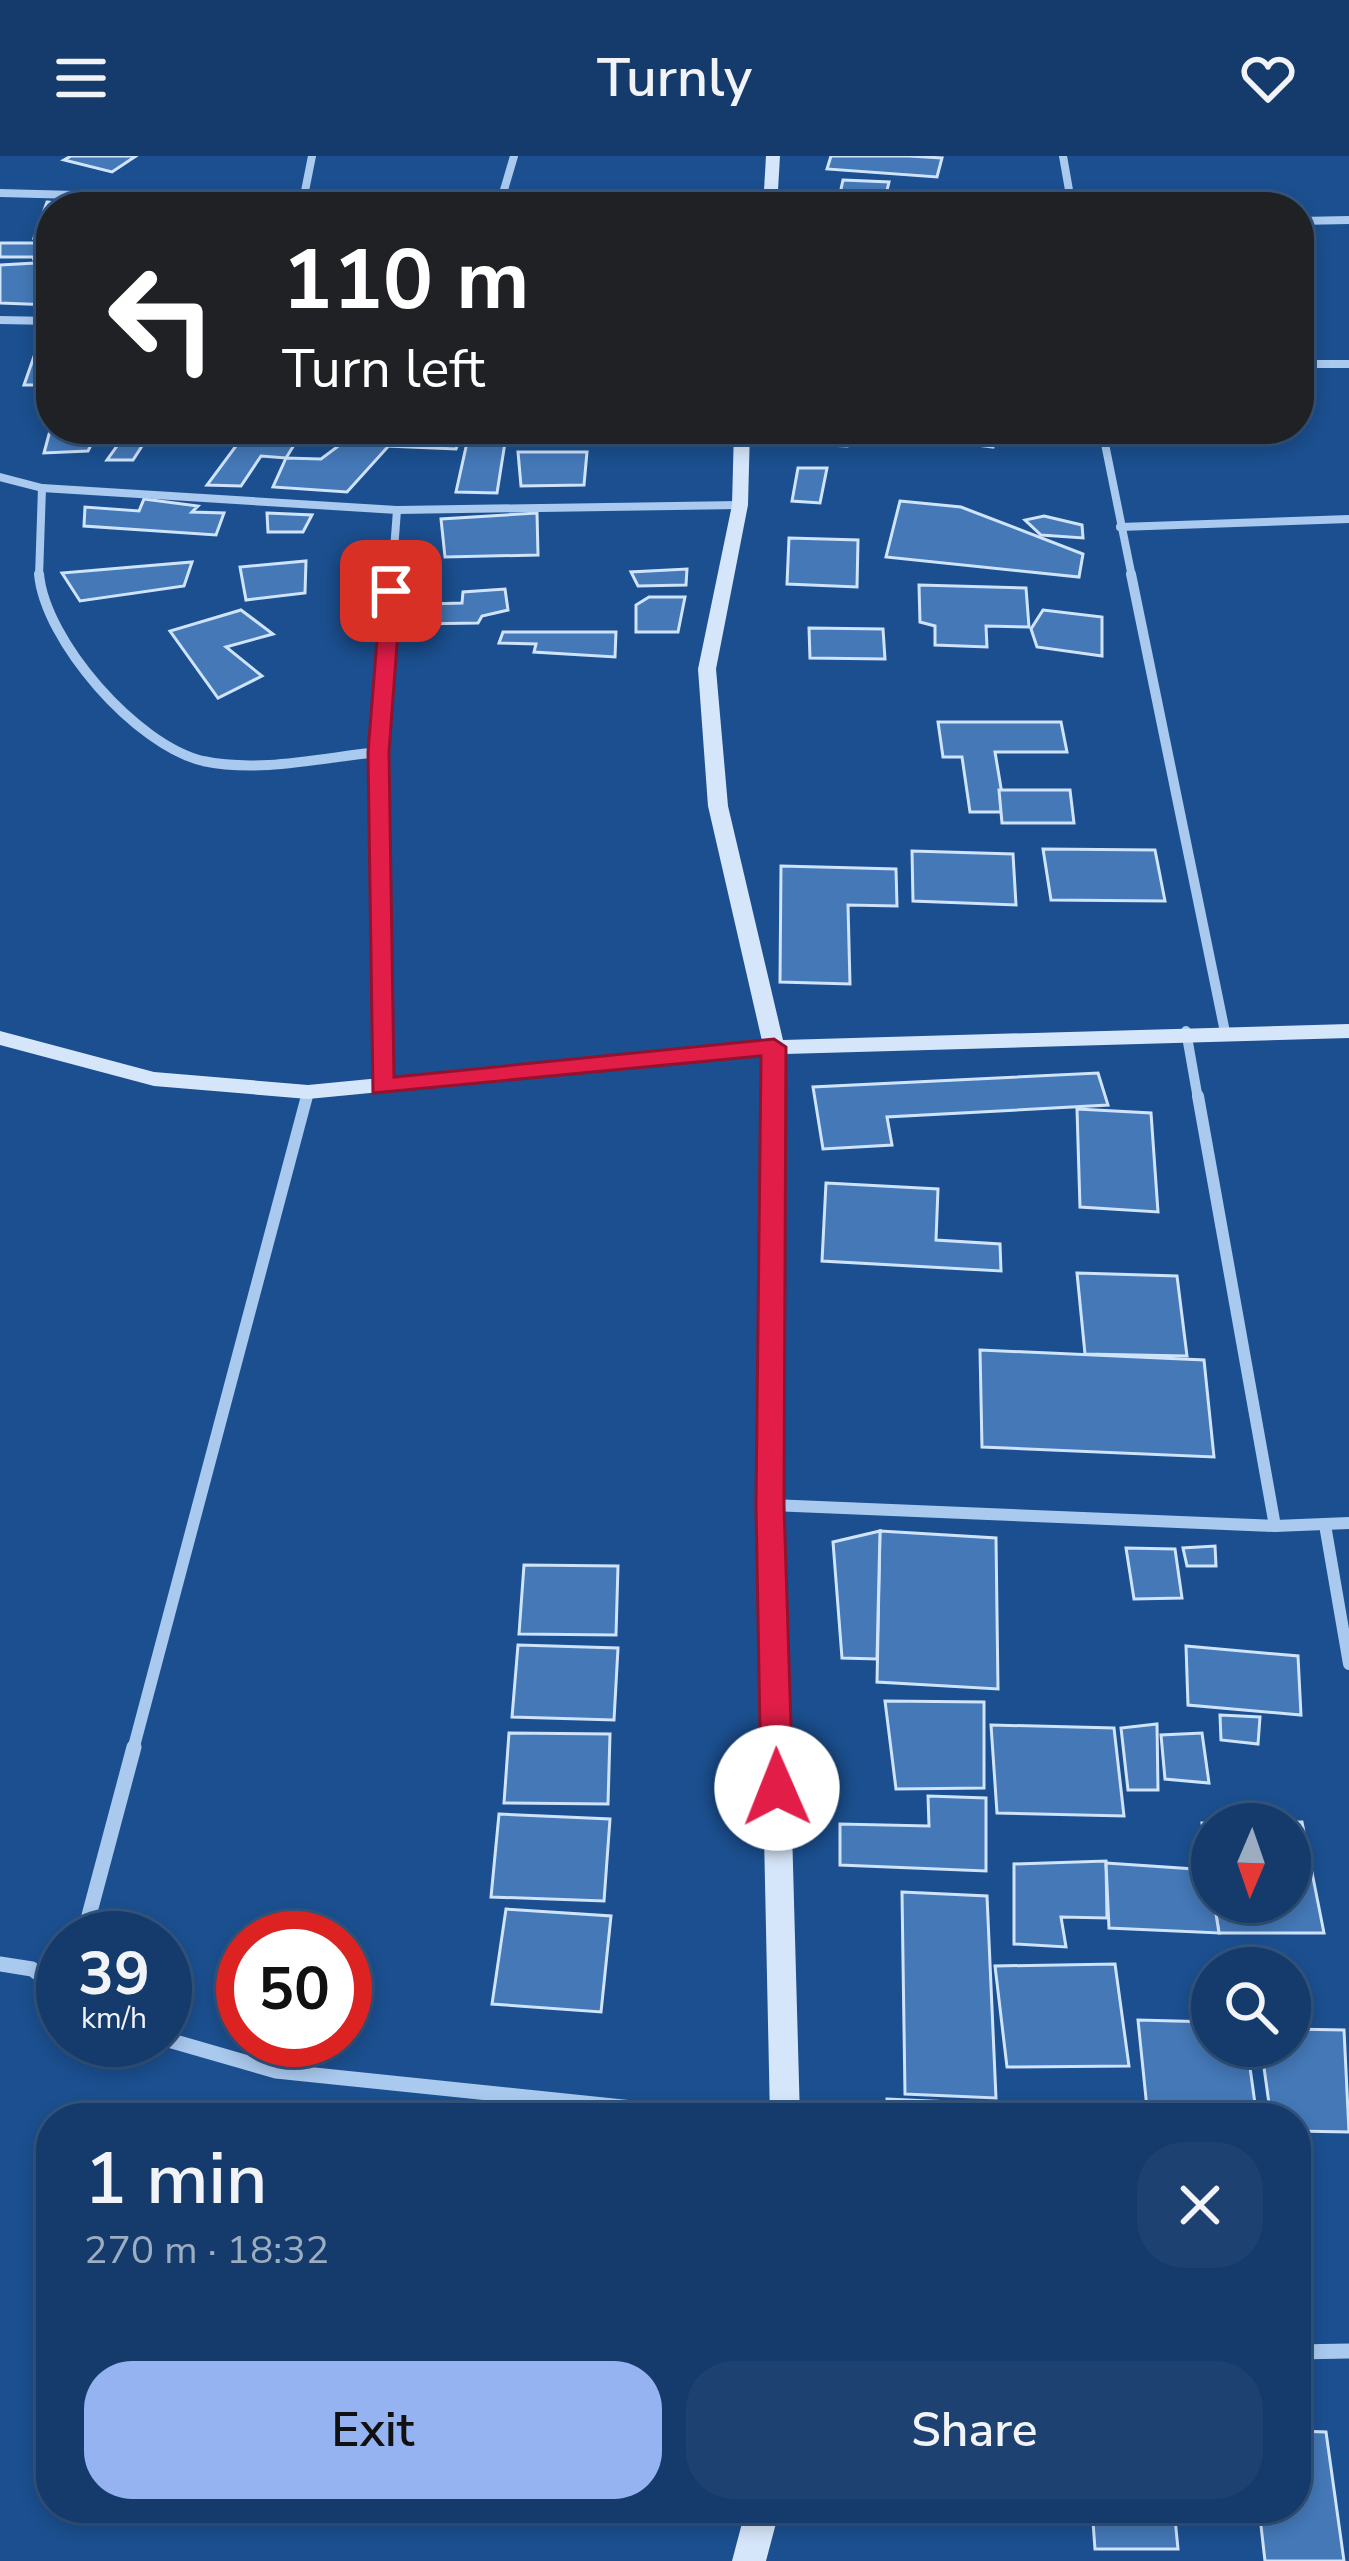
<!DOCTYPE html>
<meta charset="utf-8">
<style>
body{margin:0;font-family:"Nunito Sans",sans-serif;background:#1d4271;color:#f1f3f6;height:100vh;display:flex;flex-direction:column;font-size:45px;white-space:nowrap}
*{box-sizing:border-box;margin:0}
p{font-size:39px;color:#9dadc1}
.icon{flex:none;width:66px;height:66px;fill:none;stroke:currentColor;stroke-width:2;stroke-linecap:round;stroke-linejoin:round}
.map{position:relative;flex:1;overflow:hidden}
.panel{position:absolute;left:36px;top:1947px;width:1275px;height:420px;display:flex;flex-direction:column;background:#143b6b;border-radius:48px;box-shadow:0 6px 18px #0003,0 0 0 3px #33557e}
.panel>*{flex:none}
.banner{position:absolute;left:36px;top:36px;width:1278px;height:252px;border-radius:48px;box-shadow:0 6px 18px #0003,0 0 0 3px #33557e;background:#202124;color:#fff;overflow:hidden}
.needle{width:78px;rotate:182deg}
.tools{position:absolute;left:1191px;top:1647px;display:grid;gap:24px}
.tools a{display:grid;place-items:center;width:120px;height:120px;border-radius:50%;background:#143b6b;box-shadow:0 6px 18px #0003,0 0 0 3px #33557e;font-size:60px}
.speed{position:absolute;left:36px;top:1755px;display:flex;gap:24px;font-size:60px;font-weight:700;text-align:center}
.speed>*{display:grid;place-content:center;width:156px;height:156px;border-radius:50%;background:#143b6b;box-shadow:0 6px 18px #0003,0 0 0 3px #33557e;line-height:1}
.speed small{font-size:30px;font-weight:400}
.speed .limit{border:18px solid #d22;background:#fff;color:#111}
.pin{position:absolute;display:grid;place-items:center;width:102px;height:102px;color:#fff;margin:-51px;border-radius:24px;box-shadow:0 6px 18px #0006}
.me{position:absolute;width:132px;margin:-66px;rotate:359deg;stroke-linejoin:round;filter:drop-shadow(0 0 9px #0008)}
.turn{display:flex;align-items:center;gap:42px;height:252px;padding:0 48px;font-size:54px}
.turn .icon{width:156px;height:156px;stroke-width:2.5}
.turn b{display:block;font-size:84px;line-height:102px}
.round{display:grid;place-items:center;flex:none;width:126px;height:126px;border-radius:48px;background:#1d4271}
.head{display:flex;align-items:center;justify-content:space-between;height:204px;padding:0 48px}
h1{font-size:72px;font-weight:600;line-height:90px}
.cta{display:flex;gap:24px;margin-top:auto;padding:24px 48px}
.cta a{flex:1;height:138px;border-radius:48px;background:#95b2f1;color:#111;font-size:48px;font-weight:600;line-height:138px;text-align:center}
.cta a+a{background:#1d4271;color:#f1f3f6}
header{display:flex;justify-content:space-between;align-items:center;height:156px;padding:0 48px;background:#143b6b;font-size:54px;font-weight:600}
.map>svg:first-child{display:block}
.building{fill:#4478b7;stroke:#cfe3fa;stroke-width:3}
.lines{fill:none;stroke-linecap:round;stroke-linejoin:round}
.street-far3{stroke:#a9c9ee;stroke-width:8}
.street-far2{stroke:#a9c9ee;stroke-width:10}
.street-far1{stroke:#a9c9ee;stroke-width:12}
.street{stroke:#a9c9ee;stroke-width:15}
.secondary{fill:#d6e6fa;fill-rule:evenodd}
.route{fill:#e11d48;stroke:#92132f;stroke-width:3}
</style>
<header><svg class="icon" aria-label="menu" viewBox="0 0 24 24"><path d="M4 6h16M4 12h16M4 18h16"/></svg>Turnly<svg class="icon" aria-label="heart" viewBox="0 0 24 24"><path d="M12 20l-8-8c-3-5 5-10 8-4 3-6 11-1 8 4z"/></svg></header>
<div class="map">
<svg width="1349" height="2405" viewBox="0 0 1349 2405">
<rect width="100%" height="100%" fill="#1b4f8f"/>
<g class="building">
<polygon points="71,0 136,0 112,16 64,4"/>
<polygon points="831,0 909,0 942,2 937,21 827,13"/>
<polygon points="843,24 889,26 883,51 837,51"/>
<polygon points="47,46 104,51 51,51 51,82 34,82"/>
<polygon points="0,87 51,87 51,149 0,147 0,109 35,107 33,101 0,101"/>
<polygon points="44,172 51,172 51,229 24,229"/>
<polygon points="51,271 51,273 153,273 133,304 107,304 122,283 94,283 88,295 44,297"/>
<polygon points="395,273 464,273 456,293 388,290"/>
<polygon points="470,273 507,274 497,337 456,336"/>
<polygon points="828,273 849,273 847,290 827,289"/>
<polygon points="916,273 998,273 993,291 913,281"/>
<polygon points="247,275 299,281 286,302 261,300 241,330 207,329"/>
<polygon points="357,276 394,284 347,336 273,331 286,302 321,303"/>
<polygon points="518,296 587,296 584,329 521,330"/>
<polygon points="798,312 827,312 820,347 792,345"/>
<polygon points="144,343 198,350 192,356 224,357 216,379 84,370 85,351 139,355"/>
<polygon points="900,345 961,351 1083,398 1079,421 886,401"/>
<polygon points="267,357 312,359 303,376 268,376"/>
<polygon points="537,357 538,399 445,401 441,363"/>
<polygon points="1044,360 1082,369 1083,382 1041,379 1025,364"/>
<polygon points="789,382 858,384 857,431 787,428"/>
<polygon points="306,405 305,437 246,444 240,411"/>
<polygon points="192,406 184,430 80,445 62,417"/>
<polygon points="687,413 686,429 638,430 631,416"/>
<polygon points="919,429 1026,432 1029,471 986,470 987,491 935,489 935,470 920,466"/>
<polygon points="505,433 508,454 482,460 478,467 415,468 429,448 462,447 463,436"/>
<polygon points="649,441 685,441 678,476 636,476 636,449"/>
<polygon points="241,454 273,478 226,491 262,520 218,542 170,475"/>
<polygon points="1043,454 1102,461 1102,500 1037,491 1031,473"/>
<polygon points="809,472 883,473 885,503 810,502"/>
<polygon points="503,476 616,476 615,501 534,496 536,488 499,487"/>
<polygon points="938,566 1061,566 1067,596 995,596 1005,656 970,656 962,601 943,601"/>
<polygon points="999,634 1070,634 1074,667 1002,667"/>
<polygon points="1043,693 1155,694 1165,745 1051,744"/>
<polygon points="912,695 1013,698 1016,749 913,745"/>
<polygon points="781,710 896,713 897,750 848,749 850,828 780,826"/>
<polygon points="1098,917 1108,949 887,961 892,989 823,993 813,931"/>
<polygon points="1077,953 1151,957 1158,1056 1080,1051"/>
<polygon points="826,1027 938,1033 936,1084 1000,1088 1001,1115 822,1105"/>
<polygon points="1077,1117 1177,1120 1187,1200 1085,1198"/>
<polygon points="980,1194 1204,1204 1214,1301 982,1291"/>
<polygon points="880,1375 996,1382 998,1533 877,1526"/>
<polygon points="880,1375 877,1503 842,1502 833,1386"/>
<polygon points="1215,1390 1216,1410 1187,1410 1183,1392"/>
<polygon points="1126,1392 1175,1393 1182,1442 1134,1443"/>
<polygon points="524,1409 618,1410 616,1479 519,1478"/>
<polygon points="518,1489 618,1492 614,1564 512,1561"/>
<polygon points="1186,1490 1298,1500 1301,1559 1188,1549"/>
<polygon points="885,1545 984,1546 984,1632 896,1633"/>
<polygon points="1220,1559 1260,1561 1258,1588 1221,1584"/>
<polygon points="1157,1568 1158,1634 1128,1634 1121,1572"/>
<polygon points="991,1569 1114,1572 1124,1660 997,1657"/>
<polygon points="509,1577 610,1578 608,1648 504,1647"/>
<polygon points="1202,1577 1209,1627 1165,1623 1161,1579"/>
<polygon points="928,1640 986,1642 986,1715 840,1709 840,1668 929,1670"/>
<polygon points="499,1658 610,1663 604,1745 491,1741"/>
<polygon points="1302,1666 1324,1777 1219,1777 1214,1746 1290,1746 1290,1668 1212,1668 1212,1731 1202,1667"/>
<polygon points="1106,1705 1107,1762 1061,1761 1066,1791 1014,1788 1014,1708"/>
<polygon points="1106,1707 1209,1714 1219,1777 1109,1772"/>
<polygon points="902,1736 987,1740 996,1942 905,1938"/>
<polygon points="506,1753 611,1760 601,1856 492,1848"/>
<polygon points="1115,1808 1129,1910 1007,1911 995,1810"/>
<polygon points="1138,1864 1212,1866 1212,1890 1247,1890 1257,1962 1148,1962"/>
<polygon points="1290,1873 1344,1874 1349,1976 1296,1975 1296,1962 1271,1962 1261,1890 1290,1890"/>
<polygon points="887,1943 1017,1949 1018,1962 887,1962"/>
<polygon points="1296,2275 1326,2276 1344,2405 1265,2405 1259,2352 1296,2352"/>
<polygon points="1092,2352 1174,2352 1178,2393 1095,2393"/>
</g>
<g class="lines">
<g class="street-far3">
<polyline points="1063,0 1072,51"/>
<polyline points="0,37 500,50"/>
<polyline points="303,45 312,0"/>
<polyline points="499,51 514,0"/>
<polyline points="1299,65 1349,64"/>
<polyline points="0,164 51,165"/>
<polyline points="1299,208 1349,208"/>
<polyline points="1102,273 1132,421"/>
<polyline points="0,321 42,332 397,354 740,349"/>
<polyline points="1120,371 1349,363"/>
<polyline points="39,421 42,332"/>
<polyline points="392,421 397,354"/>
</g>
<g class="street-far2">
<path d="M39,418C45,485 136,589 203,605C259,617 321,602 378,596"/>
<polyline points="1131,418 1225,876"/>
<polyline points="1186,875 1198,943"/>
<polyline points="382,931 378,596 392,418"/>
<polyline points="306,943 308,936"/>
</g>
<g class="street-far1">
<polyline points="1198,940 1275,1370"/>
<polyline points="771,1349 1275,1370 1349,1367"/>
<polyline points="1325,1369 1349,1508"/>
<polyline points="133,1594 307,940"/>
</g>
<g class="street">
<polyline points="83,1782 134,1591"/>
<polyline points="0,1808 32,1813 63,1835"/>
<polyline points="165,1883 276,1915 729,1962"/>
<polyline points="1296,2196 1349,2195"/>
</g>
<g class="secondary">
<polygon points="766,0 780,0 777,51 763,51"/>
<polygon points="734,273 750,273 748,349 716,513 728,650 783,884 1349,868 1349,882 785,898 783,1349 800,1962 770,1962 757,1349 763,899 308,943 154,930 0,889 0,875 154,916 308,929 762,885 708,650 698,513 732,349"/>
<polygon points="746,2352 780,2352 766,2405 732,2405"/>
</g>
</g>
<polygon class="route" points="391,429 401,435 389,596 394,921 774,883 786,891 784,1349 793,1632 788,1641 766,1641 761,1632 756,1349 761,900 373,937 368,596 381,435"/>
</svg>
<div class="tools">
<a><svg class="needle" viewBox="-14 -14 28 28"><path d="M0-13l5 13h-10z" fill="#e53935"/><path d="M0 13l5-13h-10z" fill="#9dadc1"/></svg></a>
<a><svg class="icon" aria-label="search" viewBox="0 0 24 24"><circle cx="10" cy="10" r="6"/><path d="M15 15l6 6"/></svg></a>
</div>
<div class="speed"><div>39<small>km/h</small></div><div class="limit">50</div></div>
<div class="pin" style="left:391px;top:435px;background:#d93025"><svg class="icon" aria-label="arrive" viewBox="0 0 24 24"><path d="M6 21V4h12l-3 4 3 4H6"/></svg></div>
<svg class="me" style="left:777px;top:1632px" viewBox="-20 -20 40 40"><circle r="19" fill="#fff"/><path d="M0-13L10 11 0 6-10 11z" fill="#e11d48"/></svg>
<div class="banner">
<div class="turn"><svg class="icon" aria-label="left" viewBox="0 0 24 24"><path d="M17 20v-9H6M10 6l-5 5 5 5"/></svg><div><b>110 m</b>Turn left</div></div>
</div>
<section class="panel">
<div class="head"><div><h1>1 min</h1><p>270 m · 18:32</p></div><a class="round"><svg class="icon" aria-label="close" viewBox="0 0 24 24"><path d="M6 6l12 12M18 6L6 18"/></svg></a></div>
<div class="cta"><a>Exit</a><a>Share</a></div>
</section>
</div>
